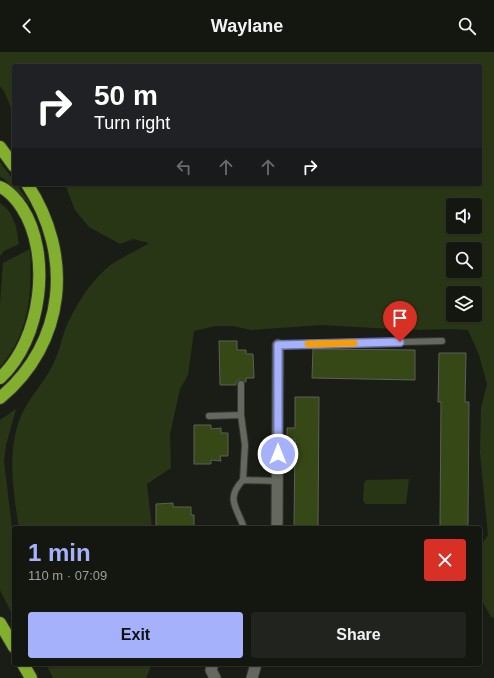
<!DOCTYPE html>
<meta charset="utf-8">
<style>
body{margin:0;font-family:Helvetica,sans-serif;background:#21231e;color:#f1f3f6;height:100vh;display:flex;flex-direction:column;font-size:15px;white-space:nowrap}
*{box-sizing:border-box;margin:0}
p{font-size:13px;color:#9d9f9f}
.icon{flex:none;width:22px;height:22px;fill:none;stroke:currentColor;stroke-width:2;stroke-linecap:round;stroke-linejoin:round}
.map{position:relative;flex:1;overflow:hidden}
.side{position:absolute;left:12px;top:474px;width:470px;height:140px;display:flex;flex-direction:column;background:#141610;border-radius:4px;box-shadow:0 1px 3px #0004,0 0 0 1px #333530}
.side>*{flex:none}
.top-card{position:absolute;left:12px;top:12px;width:470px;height:122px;border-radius:4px;box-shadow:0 1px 3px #0004,0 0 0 1px #333530;background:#202124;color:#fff;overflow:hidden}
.buttons{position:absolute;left:446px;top:146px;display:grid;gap:8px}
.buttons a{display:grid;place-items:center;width:36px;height:36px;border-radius:4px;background:#141610;box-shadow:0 1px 3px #0004,0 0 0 1px #333530;font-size:20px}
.pin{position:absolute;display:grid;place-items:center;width:34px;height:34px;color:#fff;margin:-41px -17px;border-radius:50% 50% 50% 0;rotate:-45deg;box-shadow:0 0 4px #0007}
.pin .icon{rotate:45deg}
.me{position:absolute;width:44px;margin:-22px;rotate:0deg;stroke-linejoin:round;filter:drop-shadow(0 0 3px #0008)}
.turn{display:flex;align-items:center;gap:14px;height:84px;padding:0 16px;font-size:18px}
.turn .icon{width:52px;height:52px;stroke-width:2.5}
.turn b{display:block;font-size:28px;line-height:34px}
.lanes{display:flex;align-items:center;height:38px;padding:0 16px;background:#0003;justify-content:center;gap:20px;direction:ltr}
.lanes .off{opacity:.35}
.round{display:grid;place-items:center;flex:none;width:42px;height:42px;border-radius:4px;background:#21231e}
.head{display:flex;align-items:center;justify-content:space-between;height:68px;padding:0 16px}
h1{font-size:24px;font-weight:800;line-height:30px;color:#a6b1fc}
.primary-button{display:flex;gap:8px;margin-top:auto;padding:8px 16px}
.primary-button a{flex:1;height:46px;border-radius:4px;background:#a6b1fc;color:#111;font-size:16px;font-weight:800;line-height:46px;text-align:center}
.primary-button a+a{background:#21231e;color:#f1f3f6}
header{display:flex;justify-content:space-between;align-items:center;height:52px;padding:0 16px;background:#141610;font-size:18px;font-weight:800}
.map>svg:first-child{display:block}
.green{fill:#293615;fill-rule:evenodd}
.building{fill:#364816;stroke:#5c6058}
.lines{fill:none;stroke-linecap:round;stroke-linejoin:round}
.service-casing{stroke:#363834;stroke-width:8}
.minor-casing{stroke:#363834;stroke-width:13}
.motorway-casing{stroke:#363834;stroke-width:14}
.service{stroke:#64685f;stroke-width:6}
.minor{stroke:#64685f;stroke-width:11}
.motorway{stroke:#83af2f;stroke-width:12}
.route-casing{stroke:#6c73a4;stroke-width:10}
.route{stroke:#a6b1fc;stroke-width:7}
.slow{stroke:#f59e0b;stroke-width:7}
</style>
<header><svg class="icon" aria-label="back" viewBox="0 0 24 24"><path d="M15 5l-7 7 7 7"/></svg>Waylane<svg class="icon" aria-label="search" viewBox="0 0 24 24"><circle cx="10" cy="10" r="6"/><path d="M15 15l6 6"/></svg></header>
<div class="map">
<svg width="494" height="626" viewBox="0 0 494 626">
<rect width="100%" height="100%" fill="#1a1d16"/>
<g class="green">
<path d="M0,0H494V566L491,565L480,545V495L488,483L480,401L481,356L487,332L479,303L468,278L451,277L410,278L321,273L251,278L233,274H215L194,279L188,323L180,337L170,382L171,416L147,432L152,476H19C13,438 5,392 25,356C34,340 48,325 55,308C59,299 61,290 64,281C72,259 89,231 107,216C117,207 137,199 149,191L133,187L120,192L89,175L75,158L65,132H480V14H14V63L4,39L0,34ZM453,153H475V175H453ZM453,197H475V219H453ZM453,241H475V263H453Z"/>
<polygon points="0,110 14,129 14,132 16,132 31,153 3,126 0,125"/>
<path d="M0,151C14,160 17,176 19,192L4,199L0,204Z"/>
<path d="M30,197C32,241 30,280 0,315V252L3,211Z"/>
<polygon points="16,357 6,393 4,409 14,493 14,566 0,538 0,368"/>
<polygon points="409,427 406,452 366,452 363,449 364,431 366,428"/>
<polygon points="46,612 152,612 146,626 53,626"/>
</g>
<g class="building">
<polygon points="219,289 237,289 237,298 246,298 246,302 253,302 254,326 246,326 246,330 239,328 236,330 236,333 220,333"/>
<polygon points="313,297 415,298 415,328 312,326"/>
<polygon points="439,301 466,301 465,350 469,350 468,476 440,476 441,350 438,350"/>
<polygon points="295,345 319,345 318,476 294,476 295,387 287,387 287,376 295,376"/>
<polygon points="194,373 211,373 211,377 221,376 221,381 228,381 228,404 220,404 221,409 211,408 211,412 194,412"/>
<polygon points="173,451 173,455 191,455 191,463 194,463 194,476 156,476 156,452"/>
</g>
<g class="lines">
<defs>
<g id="service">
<polyline points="278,293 442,289"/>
<polyline points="241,332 241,363 245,393 243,428"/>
<polyline points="209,364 241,363"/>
<path d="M244,476C237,455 225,447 243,428L277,429"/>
</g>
<g id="minor">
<polyline points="277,476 278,293"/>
<polyline points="213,612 211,618 215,626"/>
<polyline points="252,626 256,612"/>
</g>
<g id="motorway">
<polyline points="0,95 14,114"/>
<path d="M0,135C8,138 17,148 22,156C52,202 42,288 0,326"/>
<path d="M0,346C66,291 74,203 27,132"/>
<polyline points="0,571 14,595"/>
<polyline points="23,612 31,626"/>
</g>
</defs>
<use href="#service" class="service-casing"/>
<use href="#minor" class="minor-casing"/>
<use href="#motorway" class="motorway-casing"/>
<use href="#service" class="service"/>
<use href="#minor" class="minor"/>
<use href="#motorway" class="motorway"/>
</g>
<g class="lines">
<defs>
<polyline id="route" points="278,402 278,293 400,290"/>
</defs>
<use href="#route" class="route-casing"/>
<use href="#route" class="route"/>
<polyline class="slow" points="308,292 354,291"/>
</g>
</svg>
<div class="buttons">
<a><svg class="icon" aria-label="sound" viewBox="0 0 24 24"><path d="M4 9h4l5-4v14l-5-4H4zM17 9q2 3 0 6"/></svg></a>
<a><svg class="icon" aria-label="search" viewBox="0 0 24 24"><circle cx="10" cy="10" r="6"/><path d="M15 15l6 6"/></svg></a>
<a><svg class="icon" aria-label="layers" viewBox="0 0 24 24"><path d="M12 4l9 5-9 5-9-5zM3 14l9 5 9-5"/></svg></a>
</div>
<div class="pin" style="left:400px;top:290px;background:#d93025"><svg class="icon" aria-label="arrive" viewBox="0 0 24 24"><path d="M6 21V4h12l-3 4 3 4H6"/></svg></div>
<svg class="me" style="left:278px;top:402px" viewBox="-20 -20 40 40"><circle r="17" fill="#a6b1fc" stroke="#fff" stroke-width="3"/><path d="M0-11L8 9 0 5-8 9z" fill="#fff"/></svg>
<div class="top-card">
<div class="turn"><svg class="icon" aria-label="right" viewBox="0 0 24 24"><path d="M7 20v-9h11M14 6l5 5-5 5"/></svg><div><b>50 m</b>Turn right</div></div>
<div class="lanes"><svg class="icon off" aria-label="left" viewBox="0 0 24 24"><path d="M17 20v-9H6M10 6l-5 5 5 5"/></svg><svg class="icon off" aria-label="ahead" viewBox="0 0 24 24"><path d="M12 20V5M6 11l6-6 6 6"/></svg><svg class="icon off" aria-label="ahead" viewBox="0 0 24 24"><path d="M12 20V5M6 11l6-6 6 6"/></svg><svg class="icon" aria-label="right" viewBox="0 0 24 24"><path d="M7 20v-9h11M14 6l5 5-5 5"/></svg></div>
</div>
<section class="side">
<div class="head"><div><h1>1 min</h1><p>110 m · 07:09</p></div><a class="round" style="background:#d93025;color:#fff"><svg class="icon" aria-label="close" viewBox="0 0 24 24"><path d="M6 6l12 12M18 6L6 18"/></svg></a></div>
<div class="primary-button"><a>Exit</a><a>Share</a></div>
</section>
</div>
